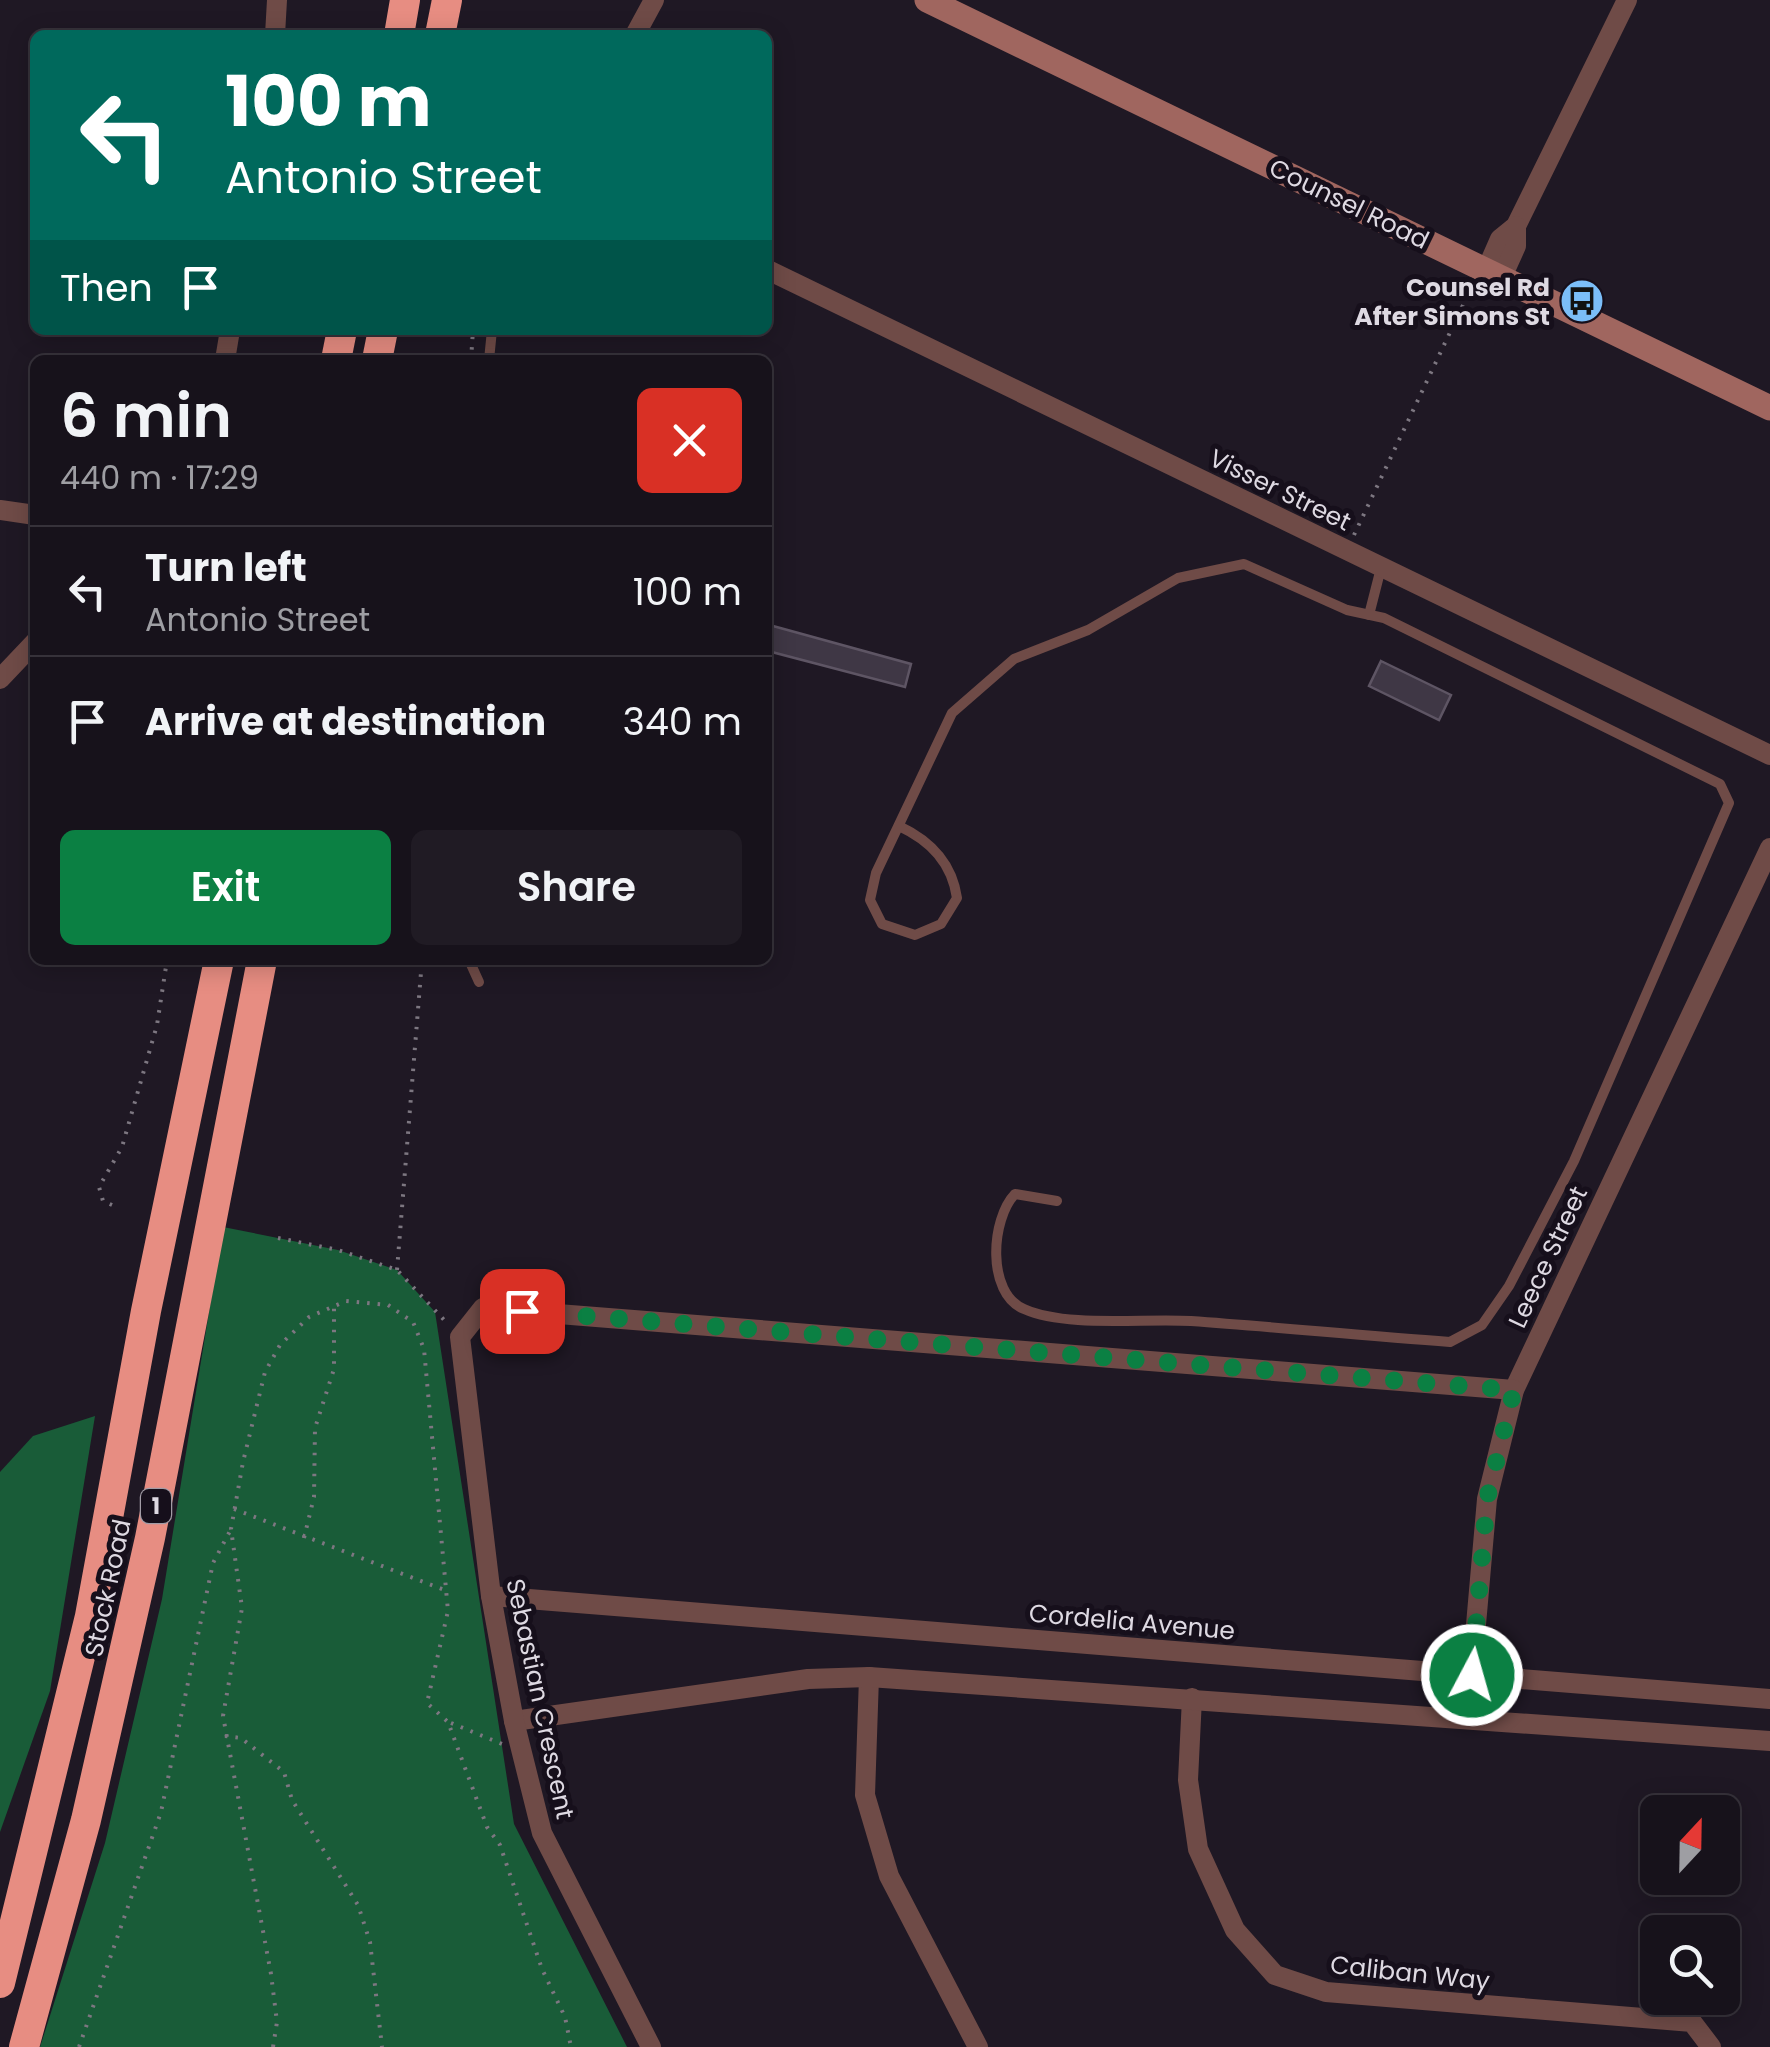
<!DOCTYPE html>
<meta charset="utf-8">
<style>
body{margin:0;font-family:Poppins,sans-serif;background:#201b24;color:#f1f3f6;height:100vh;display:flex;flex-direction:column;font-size:38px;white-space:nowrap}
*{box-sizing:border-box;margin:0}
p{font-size:32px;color:#9e9ea3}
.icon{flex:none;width:55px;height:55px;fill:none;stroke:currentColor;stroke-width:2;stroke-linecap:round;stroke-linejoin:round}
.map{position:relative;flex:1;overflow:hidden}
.details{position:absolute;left:30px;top:355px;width:742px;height:610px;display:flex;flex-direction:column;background:#17121b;border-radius:15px;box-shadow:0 5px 25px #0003,0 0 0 2px #36323a}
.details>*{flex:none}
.hud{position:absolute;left:30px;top:30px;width:742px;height:305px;border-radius:15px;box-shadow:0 5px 25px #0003,0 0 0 2px #36323a;background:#00695c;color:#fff;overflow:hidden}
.needle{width:65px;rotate:22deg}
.tools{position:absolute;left:1640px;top:1795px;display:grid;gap:20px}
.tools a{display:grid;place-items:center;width:100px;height:100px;border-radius:15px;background:#17121b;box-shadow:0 5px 25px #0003,0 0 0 2px #36323a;font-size:50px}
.pin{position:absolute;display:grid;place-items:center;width:85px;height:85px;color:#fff;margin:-42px;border-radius:20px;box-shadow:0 5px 15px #0006}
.me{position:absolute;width:110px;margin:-55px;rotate:6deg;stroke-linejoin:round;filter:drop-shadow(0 0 8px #0008)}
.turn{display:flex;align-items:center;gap:35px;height:210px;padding:0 30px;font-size:45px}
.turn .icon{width:130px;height:130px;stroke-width:2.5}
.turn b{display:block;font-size:70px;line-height:85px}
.then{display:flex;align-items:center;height:95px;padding:0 30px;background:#0003;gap:20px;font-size:38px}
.round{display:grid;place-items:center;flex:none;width:105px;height:105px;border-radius:15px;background:#201b24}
.summary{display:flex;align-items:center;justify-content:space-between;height:170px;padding:0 30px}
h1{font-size:60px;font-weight:600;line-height:75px}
.button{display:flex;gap:20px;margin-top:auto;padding:20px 30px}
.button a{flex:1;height:115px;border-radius:15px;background:#0b8043;color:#fff;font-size:40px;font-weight:600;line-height:115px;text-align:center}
.button a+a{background:#201b24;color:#f1f3f6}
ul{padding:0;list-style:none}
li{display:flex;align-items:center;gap:30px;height:130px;padding:0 30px;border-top:2px solid #36323a}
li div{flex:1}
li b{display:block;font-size:38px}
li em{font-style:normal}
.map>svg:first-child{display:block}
.forest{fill:#195c38}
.building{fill:#3f3745;stroke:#5e5564;stroke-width:2.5}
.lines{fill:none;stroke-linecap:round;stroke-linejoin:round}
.path{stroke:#7d7781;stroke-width:4;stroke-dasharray:2.5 8;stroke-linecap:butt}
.lane{stroke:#6f4b47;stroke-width:10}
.street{stroke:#6f4b47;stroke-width:20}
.secondary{stroke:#a0665f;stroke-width:25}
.highway{stroke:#e78d82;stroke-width:30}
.route{stroke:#0b8043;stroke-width:18;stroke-dasharray:0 32.4}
.labels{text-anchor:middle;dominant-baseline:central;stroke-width:10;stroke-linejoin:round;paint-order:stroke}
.shield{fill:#160f1b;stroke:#a29ca6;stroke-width:2.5}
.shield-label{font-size:22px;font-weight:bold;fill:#ded9e2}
.street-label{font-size:25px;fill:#ded9e2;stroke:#160f1b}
.poi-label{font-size:25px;font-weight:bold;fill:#ded9e2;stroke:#160f1b;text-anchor:end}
</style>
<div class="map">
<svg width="1770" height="2047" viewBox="0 0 1770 2047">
<rect width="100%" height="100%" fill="#1f1824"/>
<g class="forest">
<polygon points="223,1227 338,1250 397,1270 435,1312 514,1824 627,2047 40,2047 105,1843 162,1599"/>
<polygon points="95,1416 50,1691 0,1832 0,1472 33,1436"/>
</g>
<g class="building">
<polygon points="773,626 911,664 905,687 768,651"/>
<polygon points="1381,661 1451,695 1439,720 1369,686"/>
</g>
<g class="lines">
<g class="path">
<polyline points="471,360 473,330"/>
<polyline points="1354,535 1472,286"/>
<polyline points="112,1205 103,1201 99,1187 122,1147 157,1025 167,960"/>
<polyline points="278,1238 338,1250 397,1270 446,1322"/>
<polyline points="397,1270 422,960"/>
<polyline points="234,1509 447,1591"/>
<polyline points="304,1538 314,1497 315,1428 334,1369 334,1306"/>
<polyline points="451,1723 502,1744"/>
<polyline points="225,1736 241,1738 284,1772 292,1800 358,1905 370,1942 382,2047"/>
<polyline points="79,2047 161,1812 213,1563 230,1531"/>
<polyline points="273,2047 277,2022 271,1974 223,1716 242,1608 231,1529 243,1462 265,1372 280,1345 309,1317 346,1301 388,1305 413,1322 424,1349 448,1611 427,1703 448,1722 487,1827 500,1845 542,1969 565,2017 571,2047"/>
</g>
<g class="lane">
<polyline points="489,360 492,330"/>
<polyline points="1369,615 1381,568"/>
<path d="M899,826C931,841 952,863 957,898L941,924L915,935L882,924L870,900L876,873L952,713L1014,659L1088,630L1178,578L1244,564L1347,610L1384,618L1720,784L1729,803L1574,1161L1509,1286L1482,1325L1450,1342C1363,1336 1277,1327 1191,1321C1143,1318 1067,1328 1024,1309C986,1293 991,1219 1015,1194L1057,1201"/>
<polyline points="469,960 479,982"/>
</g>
<g class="street">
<polyline points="275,35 277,0"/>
<polyline points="635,35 654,0"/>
<polyline points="768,270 1770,755"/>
<polyline points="1486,271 1500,239 1516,226 1627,0"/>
<polyline points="1502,277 1516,246 1516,226"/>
<polyline points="225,360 230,330"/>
<polyline points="0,510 35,515"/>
<polyline points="0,679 35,642"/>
<polyline points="491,1596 1770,1699"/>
<polyline points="869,1677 865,1795 889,1876 978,2047"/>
<polyline points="1192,1698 1188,1780 1198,1849 1235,1930 1275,1975 1326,1992 1692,2022 1711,2047"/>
<polyline points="1468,1716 1487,1499 1514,1390 1770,848"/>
<polyline points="514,1721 808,1679 869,1677 1770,1741"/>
<polyline points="651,2047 542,1833 514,1721 491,1596 460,1337 483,1308 1514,1390"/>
</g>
<polyline class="secondary" points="927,0 1770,408"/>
<g class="highway">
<polyline points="399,35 405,0"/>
<polyline points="440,35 447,0"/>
<polyline points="336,360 342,330"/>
<polyline points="377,360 383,330"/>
<polyline points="0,1983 90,1616 146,1311 219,960"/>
<polyline points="24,2047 86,1820 150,1538 262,960"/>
</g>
</g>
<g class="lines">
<polyline class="route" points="522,1311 1514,1390 1487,1499 1472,1675"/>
</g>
<defs>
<symbol id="bus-disc" viewBox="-11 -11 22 22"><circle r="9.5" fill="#7bbef8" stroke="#160f1b"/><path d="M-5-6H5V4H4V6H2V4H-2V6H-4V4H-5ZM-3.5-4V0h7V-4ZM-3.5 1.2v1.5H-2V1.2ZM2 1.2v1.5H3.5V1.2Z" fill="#111"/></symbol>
</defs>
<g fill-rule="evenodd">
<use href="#bus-disc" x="1557" y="276" width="50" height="50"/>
</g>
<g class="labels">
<rect class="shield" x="141" y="1489" width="30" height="34" rx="8"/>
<g class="shield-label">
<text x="156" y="1506">1</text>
</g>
<g class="street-label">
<text transform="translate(1349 204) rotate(26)">Counsel Road</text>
<text transform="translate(1280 490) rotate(26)">Visser Street</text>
<text transform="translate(1548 1257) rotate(-65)">Leece Street</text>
<text transform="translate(108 1588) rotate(-78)">Stock Road</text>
<text transform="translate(1132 1622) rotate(5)">Cordelia Avenue</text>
<text transform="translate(540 1699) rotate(78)">Sebastian Crescent</text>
<text transform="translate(1410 1973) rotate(6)">Caliban Way</text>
</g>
<g class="poi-label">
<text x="1550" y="287">Counsel Rd<tspan x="1550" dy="29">After Simons St</tspan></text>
</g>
</g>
</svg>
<div class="tools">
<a><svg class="needle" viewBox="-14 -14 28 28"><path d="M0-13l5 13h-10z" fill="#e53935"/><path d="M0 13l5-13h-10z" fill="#9e9ea3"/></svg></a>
<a><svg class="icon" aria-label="search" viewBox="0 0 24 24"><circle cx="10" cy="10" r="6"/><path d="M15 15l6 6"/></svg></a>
</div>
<div class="pin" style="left:522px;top:1311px;background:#d93025"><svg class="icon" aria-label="arrive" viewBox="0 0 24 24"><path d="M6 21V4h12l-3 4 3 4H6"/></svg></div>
<svg class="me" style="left:1472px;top:1675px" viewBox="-20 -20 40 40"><circle r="17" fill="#0b8043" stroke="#fff" stroke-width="3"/><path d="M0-11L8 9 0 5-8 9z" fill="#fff"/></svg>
<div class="hud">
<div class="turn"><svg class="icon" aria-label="left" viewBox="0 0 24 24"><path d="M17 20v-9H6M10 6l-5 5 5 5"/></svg><div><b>100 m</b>Antonio Street</div></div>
<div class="then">Then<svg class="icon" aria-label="arrive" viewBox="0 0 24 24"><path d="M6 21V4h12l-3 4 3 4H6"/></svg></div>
</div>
<section class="details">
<div class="summary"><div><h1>6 min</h1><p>440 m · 17:29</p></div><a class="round" style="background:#d93025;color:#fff"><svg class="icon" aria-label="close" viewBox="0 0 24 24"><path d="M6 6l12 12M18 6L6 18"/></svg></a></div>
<ul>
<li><svg class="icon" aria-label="left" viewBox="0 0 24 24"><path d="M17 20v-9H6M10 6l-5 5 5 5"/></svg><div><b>Turn left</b><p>Antonio Street</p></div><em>100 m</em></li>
<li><svg class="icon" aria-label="arrive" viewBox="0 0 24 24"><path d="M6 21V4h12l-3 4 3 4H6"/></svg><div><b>Arrive at destination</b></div><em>340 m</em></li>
</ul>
<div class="button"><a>Exit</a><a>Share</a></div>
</section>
</div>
